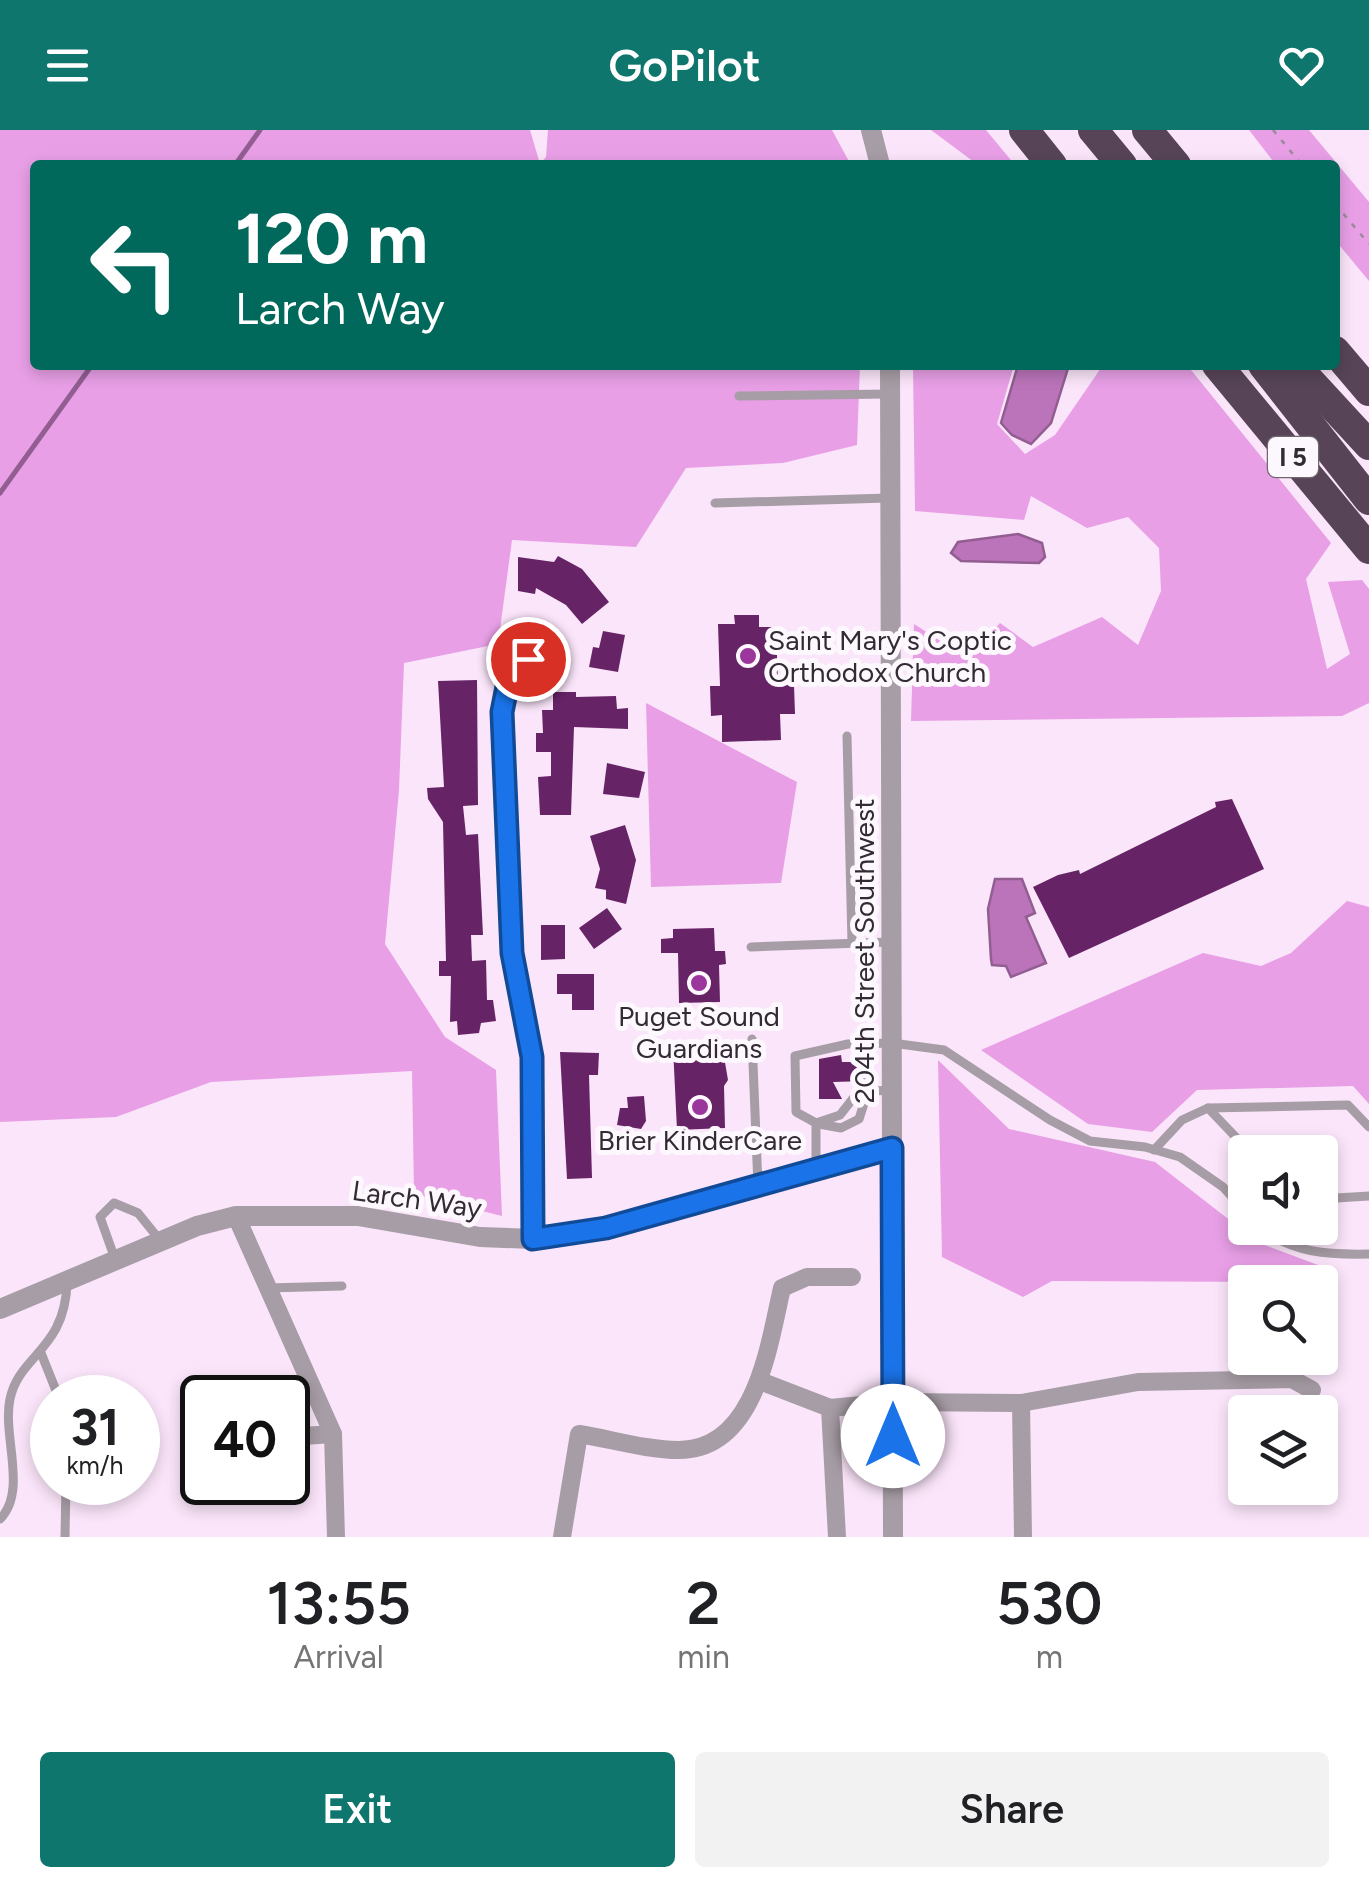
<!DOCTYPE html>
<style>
body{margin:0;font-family:Figtree,sans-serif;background:#f2f2f2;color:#202124;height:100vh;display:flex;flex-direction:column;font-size:38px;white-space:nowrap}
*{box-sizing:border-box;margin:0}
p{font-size:32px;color:#757577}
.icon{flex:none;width:55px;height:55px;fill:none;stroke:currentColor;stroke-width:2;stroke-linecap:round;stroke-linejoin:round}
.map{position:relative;height:1407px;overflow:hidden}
.drawer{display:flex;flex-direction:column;background:#fff;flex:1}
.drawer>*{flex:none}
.top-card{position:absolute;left:30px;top:30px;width:1310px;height:210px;border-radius:10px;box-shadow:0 5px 15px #0003;background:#00695c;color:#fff;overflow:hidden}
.tools{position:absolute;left:1228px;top:1005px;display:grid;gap:20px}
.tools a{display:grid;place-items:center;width:110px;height:110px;border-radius:10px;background:#fff;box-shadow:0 5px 15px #0003;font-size:50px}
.speed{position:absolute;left:30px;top:1245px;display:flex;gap:20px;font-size:50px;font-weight:700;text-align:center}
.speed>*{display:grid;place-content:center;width:130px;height:130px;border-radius:50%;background:#fff;box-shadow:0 5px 15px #0003;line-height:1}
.speed small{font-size:25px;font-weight:400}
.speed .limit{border:5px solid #111;border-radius:15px;background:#fff;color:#111}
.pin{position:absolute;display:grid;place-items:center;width:85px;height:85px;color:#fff;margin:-42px;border:5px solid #fff;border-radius:50%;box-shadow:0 2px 10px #0007}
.me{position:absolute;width:110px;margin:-55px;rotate:0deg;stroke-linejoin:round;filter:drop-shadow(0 0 8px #0008)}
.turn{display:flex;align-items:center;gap:35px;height:210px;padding:0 40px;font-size:45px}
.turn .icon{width:130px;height:130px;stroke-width:2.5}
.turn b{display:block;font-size:70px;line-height:85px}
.eta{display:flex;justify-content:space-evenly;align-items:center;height:170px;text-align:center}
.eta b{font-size:60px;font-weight:600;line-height:70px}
.button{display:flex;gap:20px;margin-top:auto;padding:20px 40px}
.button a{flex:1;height:115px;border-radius:10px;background:#0f766e;color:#fff;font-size:40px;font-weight:600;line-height:115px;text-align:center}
.button a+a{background:#f2f2f2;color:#202124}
header{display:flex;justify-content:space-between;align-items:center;height:130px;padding:0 40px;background:#0f766e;color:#fff;font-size:45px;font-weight:600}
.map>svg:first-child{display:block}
.green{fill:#e89fe6}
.water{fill:#bb74ba;stroke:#925e92;stroke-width:2.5}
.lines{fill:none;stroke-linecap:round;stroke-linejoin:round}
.stream{stroke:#925e92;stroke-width:5}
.building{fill:#662466}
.path{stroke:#9a8b9a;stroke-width:2.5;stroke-dasharray:5 8;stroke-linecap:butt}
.service{stroke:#a79da6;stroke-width:9}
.minor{stroke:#a79da6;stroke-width:18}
.tertiary{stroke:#a79da6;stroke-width:20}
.motorway{stroke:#574557;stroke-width:30}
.route-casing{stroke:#114b97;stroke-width:25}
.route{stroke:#1a73e8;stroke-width:18}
.poi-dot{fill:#9b369c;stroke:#fdf8fd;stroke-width:4}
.labels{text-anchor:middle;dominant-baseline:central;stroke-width:10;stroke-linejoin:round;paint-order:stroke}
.shield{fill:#fdf8fd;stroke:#706870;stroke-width:2.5}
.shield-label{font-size:25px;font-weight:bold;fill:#332b33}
.poi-label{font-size:28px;fill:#332b33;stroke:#fdf8fd}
.street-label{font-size:28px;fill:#332b33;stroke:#fdf8fd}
</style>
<header><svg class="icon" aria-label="menu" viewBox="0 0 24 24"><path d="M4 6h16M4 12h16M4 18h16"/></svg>GoPilot<svg class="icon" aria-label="heart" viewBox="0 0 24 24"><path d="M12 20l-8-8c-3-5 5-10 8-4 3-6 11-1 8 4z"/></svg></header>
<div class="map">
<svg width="1369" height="1407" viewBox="0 0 1369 1407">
<rect width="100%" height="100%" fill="#fbe5fa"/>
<g class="green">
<polygon points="0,0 530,0 540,34 546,27 548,0 832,0 851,35 35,35 35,235 860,235 857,315 783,333 686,338 636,417 512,410 498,514 404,533 399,660 385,814 445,907 496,940 502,1086 414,1064 412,941 211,952 116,987 0,992"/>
<polygon points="931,0 986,0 1015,35 978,35"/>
<polygon points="1249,0 1309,0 1369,72 1369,151 1335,110 1335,35 1276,35"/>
<polygon points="913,235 1014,235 997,294 1025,324 1055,305 1103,235 1187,235 1331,413 1306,449 1327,539 1350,524 1328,452 1362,450 1369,459 1369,573 1342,586 911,591 914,494 967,528 1000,493 1033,517 1102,487 1138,515 1161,461 1159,418 1128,387 1087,398 1031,366 1024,390 915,381"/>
<polygon points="646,573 797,652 781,753 651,757"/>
<polygon points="1347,771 1369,777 1369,974 1353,956 1197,960 1152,1002 1088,994 981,920 1203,823 1261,836 1291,823"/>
<polygon points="938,930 1009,999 1155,1032 1259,1113 1326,1138 1302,1152 1052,1151 1023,1167 942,1127"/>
</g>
<g class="water">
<polygon points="1018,235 1069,235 1051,293 1031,314 1012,305 1001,293"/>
<polygon points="1018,404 1042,413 1045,427 1039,433 961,431 951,423 958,412"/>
<polygon points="995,749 1022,749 1035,783 1026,787 1046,833 1011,847 1006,836 992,835 991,829 988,779"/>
</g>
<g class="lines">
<g class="stream">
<polyline points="235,35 260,0"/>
<polyline points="0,363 92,235"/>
</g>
</g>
<g class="building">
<polygon points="558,426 582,439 609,472 582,494 566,475 536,458 535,464 518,461 518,427 554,432"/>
<polygon points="734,485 759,485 759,497 776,497 778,555 794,555 795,584 780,584 781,610 722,612 722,585 711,586 710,556 720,556 718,494 735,494"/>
<polygon points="603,501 625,505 618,542 589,537 593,517 599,518"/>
<polygon points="477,550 478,675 463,676 466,705 478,704 483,805 471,805 472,831 486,830 487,870 493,870 496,891 481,893 479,903 458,905 457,891 450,892 451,846 439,846 439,831 446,831 443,692 428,669 427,658 444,657 438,551"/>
<polygon points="553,562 576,562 576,567 616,566 617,579 628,578 628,599 574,597 571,685 540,685 538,647 551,646 551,622 536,622 536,603 543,603 542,580 553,580"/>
<polygon points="607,633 645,642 639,668 603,664"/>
<polygon points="1232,669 1264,739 1069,828 1033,757 1058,745 1079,740 1080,744 1216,677 1215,672"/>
<polygon points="625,695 636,730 626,774 606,769 606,760 595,758 600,739 590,706"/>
<polygon points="607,778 622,799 594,819 579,798"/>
<polygon points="541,795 565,795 565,829 541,830"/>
<polygon points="714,798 715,821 725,821 726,834 719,835 720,872 679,873 678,823 661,823 661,809 673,808 673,799"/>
<polygon points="557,844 594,844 594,880 572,880 572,864 557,864"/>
<polygon points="722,915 728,950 724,956 725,998 677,1000 673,917"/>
<polygon points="560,922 599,923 598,945 589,945 592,1048 567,1049"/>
<polygon points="841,925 842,932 866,932 867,951 833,952 842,969 819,969 819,929"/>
<polygon points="644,966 646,991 641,999 617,995 620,978 628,978 627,967"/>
</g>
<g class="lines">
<g class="path">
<polyline points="1273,0 1302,35"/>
<polyline points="1335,74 1369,114"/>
</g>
<g class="service">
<polyline points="739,266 888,264"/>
<polyline points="715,373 888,368"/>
<polyline points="847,606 852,813"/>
<polyline points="751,817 889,812"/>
<polyline points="752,909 758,1056"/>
<polyline points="1208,978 1250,1022"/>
<polyline points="816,993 840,985 858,962 891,960"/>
<polyline points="819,994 841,998 859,989 868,961"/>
<polyline points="1154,1020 1182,990 1208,978 1348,975 1369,997"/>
<polyline points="816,1037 816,993 796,982 795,926 848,914 892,913 944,920 1050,990 1090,1011 1145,1017 1180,1027 1223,1057 1245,1081"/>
<polyline points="1320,1069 1369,1066"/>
<path d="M1260,1098C1294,1123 1328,1125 1369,1124"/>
<polyline points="115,1129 100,1087 114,1073 138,1083 159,1109"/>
<polyline points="268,1158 342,1156"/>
<polyline points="41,1223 59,1268"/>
<path d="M0,1389C28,1361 2,1305 10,1269C19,1225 65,1220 67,1153"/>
<polyline points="65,1407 66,1352"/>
</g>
<g class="minor">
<polyline points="528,529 508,551 502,582 512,823 532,927 533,1109"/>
<polyline points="236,1086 333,1304 336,1407"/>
<polyline points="760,1251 830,1278"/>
<polyline points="1021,1273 1023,1407"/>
<polyline points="288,1307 333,1304"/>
<path d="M562,1407L579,1304C611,1309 647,1320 679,1320C756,1320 769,1214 782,1158L807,1147H852"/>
<polyline points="837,1407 830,1278 893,1272 1021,1273 1138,1252 1292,1249 1312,1260"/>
</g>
<g class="tertiary">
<polyline points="871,0 880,35"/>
<polyline points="890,235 893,1407"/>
<polyline points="0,1179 197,1096 236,1086 358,1086 480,1107 533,1109 606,1098 892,1018"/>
</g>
<g class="motorway">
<polyline points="1024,0 1052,35"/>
<polyline points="1093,0 1122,35"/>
<polyline points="1147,0 1176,35"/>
<polyline points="1335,221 1369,261"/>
<polyline points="1217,235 1369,419"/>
<polyline points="1263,235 1369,370"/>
<polyline points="1295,235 1369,315"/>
</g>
</g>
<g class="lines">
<defs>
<polyline id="route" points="528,529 508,552 502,582 512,823 532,927 533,1109 606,1098 892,1018 893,1306"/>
</defs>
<use href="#route" class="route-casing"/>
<use href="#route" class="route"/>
</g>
<g class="poi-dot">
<circle cx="748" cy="526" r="10"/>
<circle cx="699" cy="853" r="10"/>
<circle cx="700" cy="977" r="10"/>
</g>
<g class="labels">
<rect class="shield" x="1268" y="307" width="50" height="40" rx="8"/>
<g class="shield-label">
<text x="1293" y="327">I 5</text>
</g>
<g class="poi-label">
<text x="768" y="510" text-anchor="start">Saint Mary's Coptic<tspan x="768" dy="32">Orthodox Church</tspan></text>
<text x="699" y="886">Puget Sound<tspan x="699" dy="32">Guardians</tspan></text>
<text x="700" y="1010">Brier KinderCare</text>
</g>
<g class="street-label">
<text transform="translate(864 821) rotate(-90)">204th Street Southwest</text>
<text transform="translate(417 1069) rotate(8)">Larch Way</text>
</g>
</g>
</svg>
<div class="tools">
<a><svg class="icon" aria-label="sound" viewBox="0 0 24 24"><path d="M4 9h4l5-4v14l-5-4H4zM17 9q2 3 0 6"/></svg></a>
<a><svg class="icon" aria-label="search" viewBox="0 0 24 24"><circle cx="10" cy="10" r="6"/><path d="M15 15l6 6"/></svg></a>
<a><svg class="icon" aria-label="layers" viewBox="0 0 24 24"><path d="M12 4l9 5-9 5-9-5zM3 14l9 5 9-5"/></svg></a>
</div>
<div class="speed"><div>31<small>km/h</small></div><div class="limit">40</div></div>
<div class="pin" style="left:528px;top:529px;background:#d93025"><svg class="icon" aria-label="arrive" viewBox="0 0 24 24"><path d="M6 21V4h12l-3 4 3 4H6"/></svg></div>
<svg class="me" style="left:893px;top:1306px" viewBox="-20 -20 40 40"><circle r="19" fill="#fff"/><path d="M0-13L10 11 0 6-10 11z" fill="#1a73e8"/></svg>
<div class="top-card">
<div class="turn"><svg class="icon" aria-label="left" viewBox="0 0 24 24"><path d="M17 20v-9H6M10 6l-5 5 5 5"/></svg><div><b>120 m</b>Larch Way</div></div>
</div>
</div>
<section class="drawer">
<div class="eta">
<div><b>13:55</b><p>Arrival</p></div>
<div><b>2</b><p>min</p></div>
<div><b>530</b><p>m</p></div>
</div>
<div class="button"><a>Exit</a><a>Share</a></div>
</section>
